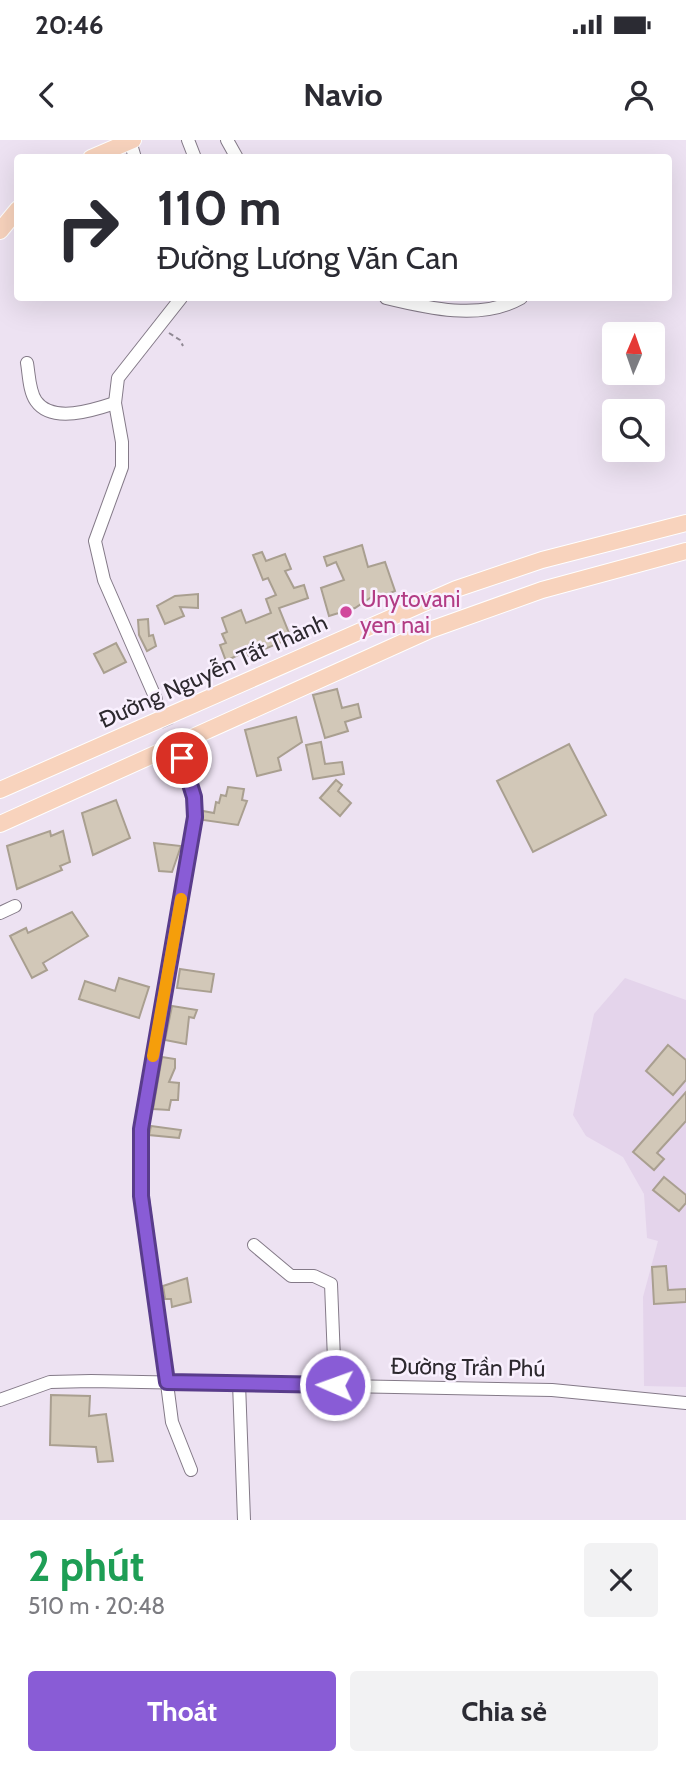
<!DOCTYPE html>
<html lang="vi">
<meta charset="utf-8">
<style>
body{margin:0;font-family:Cabin,sans-serif;background:#f2f2f3;color:#2b2b33;height:100vh;display:flex;flex-direction:column;font-size:26px;white-space:nowrap}
*{box-sizing:border-box;margin:0}
p{font-size:23px;color:#7c7c81}
.icon{flex:none;width:38px;height:38px;fill:none;stroke:currentColor;stroke-width:2;stroke-linecap:round;stroke-linejoin:round}
.map{position:relative;height:1380px;overflow:hidden}
.side{display:flex;flex-direction:column;background:#fff;flex:1}
.side>*{flex:none}
.banner{position:absolute;left:14px;top:14px;width:658px;height:147px;border-radius:7px;box-shadow:0 7px 28px #0002;background:#fff;color:#2b2b33;overflow:hidden}
.needle{width:46px;rotate:2deg}
.buttons{position:absolute;left:602px;top:182px;display:grid;gap:14px}
.buttons a{display:grid;place-items:center;width:63px;height:63px;border-radius:7px;background:#fff;box-shadow:0 7px 28px #0002;font-size:35px}
.pin{position:absolute;display:grid;place-items:center;width:60px;height:60px;color:#fff;margin:-30px;border:4px solid #fff;border-radius:50%;box-shadow:0 2px 7px #0007}
.me{position:absolute;width:77px;margin:-38px;rotate:272deg;stroke-linejoin:round;filter:drop-shadow(0 0 5px #0008)}
.turn{display:flex;align-items:center;gap:24px;height:147px;padding:0 28px;font-size:32px}
.turn .icon{width:91px;height:91px;stroke-width:2.5}
.turn b{display:block;font-size:49px;line-height:60px}
.round{display:grid;place-items:center;flex:none;width:74px;height:74px;border-radius:7px;background:#f2f2f3}
.summary{display:flex;align-items:center;justify-content:space-between;height:119px;padding:0 28px}
h1{font-size:42px;font-weight:800;line-height:52px;color:#1e9e55}
.button{display:flex;gap:14px;margin-top:auto;padding:14px 28px}
.button a{flex:1;height:80px;border-radius:7px;background:#895cd6;color:#fff;font-size:28px;font-weight:800;line-height:80px;text-align:center}
.button a+a{background:#f2f2f3;color:#2b2b33}
.status{display:flex;justify-content:space-between;align-items:center;height:49px;padding:0 35px;background:#fff;direction:ltr}
.status svg{height:19px;fill:currentColor}
header{display:flex;justify-content:space-between;align-items:center;height:91px;padding:0 28px;background:#fff;font-size:32px;font-weight:800}
.map>svg:first-child{display:block}
.built{fill:#e4d4eb}
.building{fill:#d2c8b8;stroke:#a99f90;stroke-width:2}
.lines{fill:none;stroke-linecap:round;stroke-linejoin:round}
.minor-tunnel{stroke:#c7bdcb;stroke-width:12;stroke-dasharray:12 6;stroke-linecap:butt}
.minor-casing{stroke:#847a88;stroke-width:14}
.major-casing{stroke:#fff;stroke-width:18}
.path{stroke:#8f8893;stroke-width:2;stroke-dasharray:5 3.5;stroke-linecap:butt}
.minor{stroke:#fff;stroke-width:12}
.major{stroke:#f8d3bd;stroke-width:16}
.route-casing{stroke:#593c8b;stroke-width:18}
.route{stroke:#895cd6;stroke-width:12}
.slow{stroke:#f59e0b;stroke-width:12}
.hotel-dot{fill:#d1479c;stroke:#f9f0fe;stroke-width:2.5}
.labels{text-anchor:middle;dominant-baseline:central;stroke-width:5;stroke-linejoin:round;paint-order:stroke}
.hotel-label{font-size:23px;fill:#b23c85;stroke:#f9f0fe;text-anchor:start}
.street-label{font-size:23px;fill:#2d292f;stroke:#f9f0fe}
</style>
<div class="status"><b>20:46</b><svg viewBox="0 0 49 12"><path d="M0 12V9h3v3zM5 12V6h3v6zM10 12V3h3v9zM15 12V0h3v12zM26 1h20v11H26zM47 4h2v5h-2z"/></svg></div>
<header><svg class="icon" aria-label="back" viewBox="0 0 24 24"><path d="M15 5l-7 7 7 7"/></svg>Navio<svg class="icon" aria-label="person" viewBox="0 0 24 24"><circle cx="12" cy="8" r="4"/><path d="M4 21q1-7 8-7t8 7"/></svg></header>
<div class="map">
<svg width="686" height="1380" viewBox="0 0 686 1380">
<rect width="100%" height="100%" fill="#ede2f2"/>
<polygon class="built" points="625,838 686,860 686,1247 644,1246 643,1157 658,1101 647,1098 644,1054 623,1017 586,996 573,975 594,874"/>
<g class="building">
<polygon points="362,405 368,427 385,422 395,451 374,460 373,456 355,468 329,476 321,448 344,440 336,422 327,426 324,417"/>
<polygon points="262,412 266,421 285,414 291,429 285,431 294,448 304,445 308,458 279,468 291,498 248,516 246,511 226,521 220,505 226,503 222,494 227,492 222,478 241,470 246,483 271,473 266,459 276,455 268,438 263,440 253,415"/>
<polygon points="198,454 198,468 180,467 184,476 165,484 157,466 175,456"/>
<polygon points="148,479 149,496 153,495 156,506 147,511 139,495 138,480"/>
<polygon points="116,503 126,522 104,533 94,514"/>
<polygon points="337,549 342,568 358,564 361,577 345,582 348,591 325,598 313,555"/>
<polygon points="296,577 302,602 278,618 281,630 257,636 245,590"/>
<polygon points="321,602 325,624 342,622 344,634 313,639 306,605"/>
<polygon points="569,604 606,675 533,712 497,641"/>
<polygon points="336,640 342,645 338,651 351,663 340,676 320,658"/>
<polygon points="228,647 244,649 242,660 247,661 238,685 203,680 203,671 214,673 216,662 219,663 221,655 226,656"/>
<polygon points="116,660 130,698 93,715 82,673"/>
<polygon points="50,691 51,696 63,691 70,722 60,726 62,730 17,749 7,706"/>
<polygon points="154,703 181,706 172,732 159,731"/>
<polygon points="72,772 88,796 43,823 47,830 32,838 10,796 26,788 28,793"/>
<polygon points="180,829 214,834 211,852 177,848"/>
<polygon points="119,838 149,847 139,878 79,859 85,841 115,851"/>
<polygon points="172,866 197,870 194,878 189,877 186,904 165,900"/>
<polygon points="668,905 686,920 686,940 673,955 646,931"/>
<polygon points="162,917 175,919 175,928 169,942 179,943 178,960 171,960 169,970 153,969"/>
<polygon points="686,952 686,981 657,1013 664,1019 654,1030 633,1012"/>
<polygon points="151,986 181,990 179,998 149,995"/>
<polygon points="664,1037 686,1055 686,1063 679,1071 653,1050"/>
<polygon points="666,1126 668,1150 686,1149 686,1162 654,1164 652,1127"/>
<polygon points="187,1138 191,1162 172,1167 171,1159 165,1159 163,1146"/>
<polygon points="51,1255 90,1256 89,1276 106,1274 113,1321 98,1322 96,1307 50,1305"/>
</g>
<g class="lines">
<polyline class="minor-tunnel" points="156,559 182,618"/>
<defs>
<g id="minor">
<polyline points="188,0 195,18"/>
<polyline points="227,0 237,18"/>
<polyline points="130,1 135,18"/>
<path d="M386,158C427,168 481,181 521,158"/>
<path d="M27,223C29,234 29,251 36,261C52,284 94,270 115,263"/>
<polyline points="156,559 104,440 95,401 122,327 122,302 115,263 118,238 181,158"/>
<polyline points="182,618 194,657 195,677 141,989 139,1028 172,1282 191,1330"/>
<polyline points="0,773 15,766"/>
<polyline points="254,1105 291,1136 314,1136 331,1144 335,1245"/>
<polyline points="239,1243 244,1380"/>
<polyline points="0,1260 50,1242 91,1241 552,1250 686,1263"/>
</g>
<g id="major">
<polyline points="91,18 133,0"/>
<polyline points="0,91 18,69"/>
<polyline points="0,650 456,449 542,420 686,383"/>
<polyline points="0,684 430,490 542,450 686,411"/>
</g>
</defs>
<use href="#minor" class="minor-casing"/>
<use href="#major" class="major-casing"/>
<polyline class="path" points="169,193 180,200 183,206"/>
<use href="#minor" class="minor"/>
<use href="#major" class="major"/>
</g>
<g class="lines">
<defs>
<polyline id="route" points="182,618 194,657 195,677 141,989 141,1056 167,1242 335,1245"/>
</defs>
<use href="#route" class="route-casing"/>
<use href="#route" class="route"/>
<polyline class="slow" points="153,916 181,759"/>
</g>
<circle class="hotel-dot" cx="346" cy="472" r="7"/>
<g class="labels">
<g class="hotel-label">
<text x="360" y="459">Unytovani<tspan x="360" dy="26">yen nai</tspan></text>
</g>
<g class="street-label">
<text transform="translate(213 531) rotate(-24)">Đường Nguyễn Tất Thành</text>
<text transform="translate(468 1227) rotate(1)">Đường Trần Phú</text>
</g>
</g>
</svg>
<div class="buttons">
<a><svg class="needle" viewBox="-14 -14 28 28"><path d="M0-13l5 13h-10z" fill="#e53935"/><path d="M0 13l5-13h-10z" fill="#7c7c81"/></svg></a>
<a><svg class="icon" aria-label="search" viewBox="0 0 24 24"><circle cx="10" cy="10" r="6"/><path d="M15 15l6 6"/></svg></a>
</div>
<div class="pin" style="left:182px;top:618px;background:#d93025"><svg class="icon" aria-label="arrive" viewBox="0 0 24 24"><path d="M6 21V4h12l-3 4 3 4H6"/></svg></div>
<svg class="me" style="left:335px;top:1245px" viewBox="-20 -20 40 40"><circle r="17" fill="#895cd6" stroke="#fff" stroke-width="3"/><path d="M0-11L8 9 0 5-8 9z" fill="#fff"/></svg>
<div class="banner">
<div class="turn"><svg class="icon" aria-label="right" viewBox="0 0 24 24"><path d="M7 20v-9h11M14 6l5 5-5 5"/></svg><div><b>110 m</b>Đường Lương Văn Can</div></div>
</div>
</div>
<section class="side">
<div class="summary"><div><h1>2 phút</h1><p>510 m · 20:48</p></div><a class="round"><svg class="icon" aria-label="close" viewBox="0 0 24 24"><path d="M6 6l12 12M18 6L6 18"/></svg></a></div>
<div class="button"><a>Thoát</a><a>Chia sẻ</a></div>
</section>
